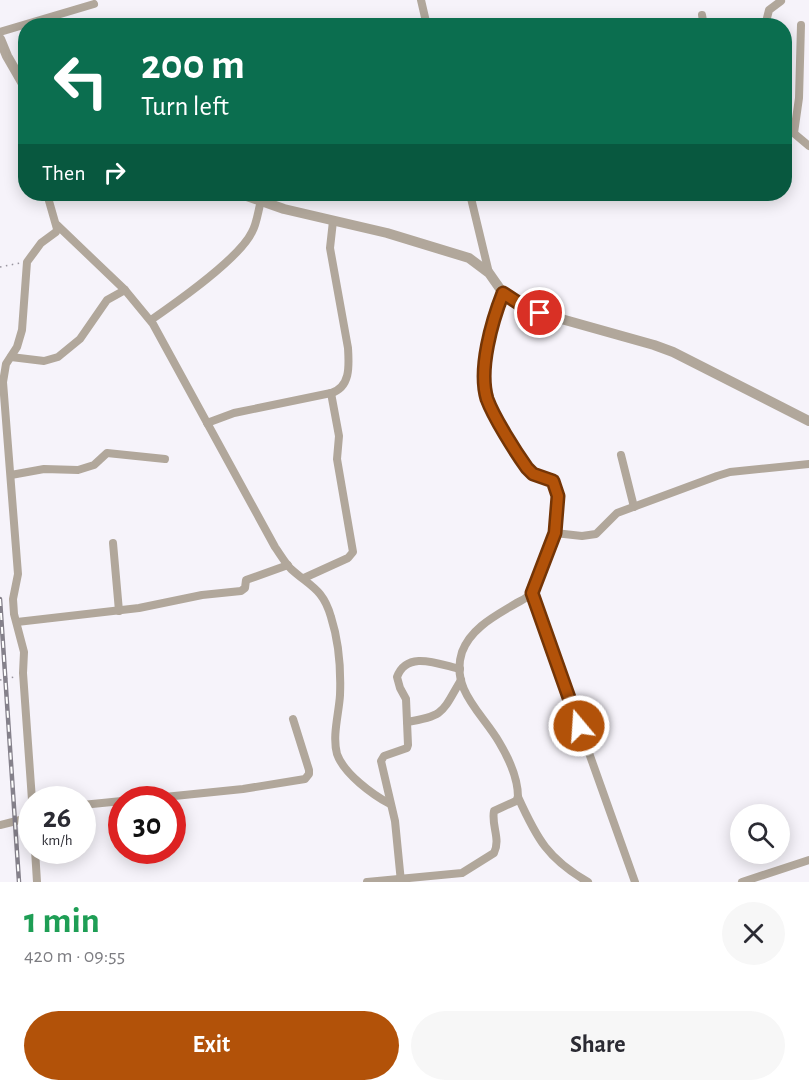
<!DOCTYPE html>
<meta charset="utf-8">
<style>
body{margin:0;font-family:"Alegreya Sans",sans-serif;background:#f7f7f7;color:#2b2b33;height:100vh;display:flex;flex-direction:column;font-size:22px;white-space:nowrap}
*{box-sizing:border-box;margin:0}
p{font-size:20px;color:#7c7c81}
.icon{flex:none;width:33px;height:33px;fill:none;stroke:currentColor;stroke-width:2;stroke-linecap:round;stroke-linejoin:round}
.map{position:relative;height:882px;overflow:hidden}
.sheet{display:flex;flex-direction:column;background:#fff;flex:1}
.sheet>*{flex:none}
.top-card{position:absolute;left:18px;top:18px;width:774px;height:183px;border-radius:24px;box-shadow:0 3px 15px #0003;background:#0b6e4f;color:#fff;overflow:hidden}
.tools{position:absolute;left:730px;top:804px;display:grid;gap:12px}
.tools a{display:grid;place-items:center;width:60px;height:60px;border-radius:50%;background:#fff;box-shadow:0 3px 15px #0003;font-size:30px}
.speed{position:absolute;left:18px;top:786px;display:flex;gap:12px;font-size:30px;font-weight:700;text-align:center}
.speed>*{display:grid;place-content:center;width:78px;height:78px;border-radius:50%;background:#fff;box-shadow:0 3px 15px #0003;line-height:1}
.speed small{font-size:15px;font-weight:400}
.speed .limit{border:9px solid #d22;background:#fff;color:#111}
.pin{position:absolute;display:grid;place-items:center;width:51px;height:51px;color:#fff;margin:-26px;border:3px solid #fff;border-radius:50%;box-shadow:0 2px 6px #0007}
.me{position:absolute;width:66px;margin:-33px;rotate:342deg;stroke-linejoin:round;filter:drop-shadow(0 0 4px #0008)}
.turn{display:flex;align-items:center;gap:21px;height:126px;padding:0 24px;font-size:27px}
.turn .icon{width:78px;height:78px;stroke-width:2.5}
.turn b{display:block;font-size:42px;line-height:51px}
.then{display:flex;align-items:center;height:57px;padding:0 24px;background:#0003;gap:12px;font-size:22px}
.round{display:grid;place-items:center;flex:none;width:63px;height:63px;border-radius:32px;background:#f7f7f7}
.summary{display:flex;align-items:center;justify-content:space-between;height:102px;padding:0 24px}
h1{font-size:36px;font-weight:700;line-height:45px;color:#1e9e55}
.action{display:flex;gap:12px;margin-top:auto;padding:12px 24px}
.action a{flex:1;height:69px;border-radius:36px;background:#b25209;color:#fff;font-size:24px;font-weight:700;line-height:69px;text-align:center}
.action a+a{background:#f7f7f7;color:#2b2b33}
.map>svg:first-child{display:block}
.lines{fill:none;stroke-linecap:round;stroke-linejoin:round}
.path{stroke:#99959f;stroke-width:1.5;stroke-dasharray:1.5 4.5;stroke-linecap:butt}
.minor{stroke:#b1a79b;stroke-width:8}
.tertiary{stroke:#b1a79b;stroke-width:10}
.rail-casing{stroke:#85818b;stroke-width:4.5}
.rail{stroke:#fff;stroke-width:2;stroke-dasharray:7;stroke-linecap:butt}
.route-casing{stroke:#743506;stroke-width:15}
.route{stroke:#b25209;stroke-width:10}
</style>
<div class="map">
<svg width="809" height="882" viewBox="0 0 809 882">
<rect width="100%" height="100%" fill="#f6f3fa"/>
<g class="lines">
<g class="path">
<polyline points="0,267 20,263"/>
<polyline points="0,680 14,677"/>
</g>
<g class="minor">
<polyline points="421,0 427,26"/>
<polyline points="702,15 704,26"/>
<polyline points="765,26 769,10 781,1"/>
<polyline points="0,32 94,4"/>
<polyline points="784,125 809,146"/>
<polyline points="794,133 799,98 801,25"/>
<polyline points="470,194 489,273"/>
<path d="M57,225L125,290L153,324L275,547C280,554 285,563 291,569C311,587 323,589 331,617C339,642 341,669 340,695C339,713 332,736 337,754C344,774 373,795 390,804"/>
<path d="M151,320C177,302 239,259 252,232C257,223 258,211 261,201"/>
<polyline points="11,357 44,361 58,357 80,339 107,300 125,290"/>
<path d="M207,423L234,413L331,393C351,387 349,365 348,348L330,248L333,221"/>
<polyline points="621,455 634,507"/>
<polyline points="11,475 44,469 78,470 94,465 107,453 165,459"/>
<polyline points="555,533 582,536 596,534 617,513 717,476 730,472 809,464"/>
<polyline points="113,543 119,611"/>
<polyline points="304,578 348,558 353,552 337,459 339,436 331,393"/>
<polyline points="532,593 635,882"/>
<polyline points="17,622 139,608 202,595 241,591 245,588 246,580 288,565"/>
<path d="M407,722C445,716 442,712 461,680"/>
<path d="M518,797C537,839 548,859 588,882"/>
<polyline points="32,800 23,673 24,652 14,614 13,599 18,574 3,382 6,364 17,347 22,330 27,262 41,243 56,232 57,229 47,194"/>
<polyline points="135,800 243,789 305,779 309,774 309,770 293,719"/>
<polyline points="82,805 122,801"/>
<polyline points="0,825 32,817"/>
<polyline points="35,850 37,882"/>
<path d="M367,882L462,873L494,853C501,839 491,825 494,811L516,801L518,797C518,779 508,757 499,742C482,713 450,689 462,652C471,628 495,616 515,604C520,601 527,598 531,594C535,590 537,580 540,573C549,549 568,506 553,481L533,474L527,468C515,451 494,418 487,399C478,369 492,321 503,293"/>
<path d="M401,882L395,821L381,761L384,756L407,748L408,745L406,699L400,688L397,677C407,650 438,664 460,669"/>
<polyline points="742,882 809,860"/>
</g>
<g class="tertiary">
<polyline points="0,39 7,56 26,89"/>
<polyline points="241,194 284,209 387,233 469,258 489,273 503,293 513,301 540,313 654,345 673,352 809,421"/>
</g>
<defs>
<polyline id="rail" points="0,599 19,882"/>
</defs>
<use href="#rail" class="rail-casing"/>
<use href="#rail" class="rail"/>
</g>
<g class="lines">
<defs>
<path id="route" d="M540,313L523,306L503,293C492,321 478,369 487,399C494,418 515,451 527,468L533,474L553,481L558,496L555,533L532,593L579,726"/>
</defs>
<use href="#route" class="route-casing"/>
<use href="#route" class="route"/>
</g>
</svg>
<div class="tools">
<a><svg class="icon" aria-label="search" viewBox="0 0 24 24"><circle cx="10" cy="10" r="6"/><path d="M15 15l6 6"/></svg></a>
</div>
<div class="speed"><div>26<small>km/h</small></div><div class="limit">30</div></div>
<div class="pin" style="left:540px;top:313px;background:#d93025"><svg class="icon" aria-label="arrive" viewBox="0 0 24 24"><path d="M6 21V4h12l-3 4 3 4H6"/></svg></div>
<svg class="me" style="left:579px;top:726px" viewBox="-20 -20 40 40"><circle r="17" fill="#b25209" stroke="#fff" stroke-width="3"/><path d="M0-11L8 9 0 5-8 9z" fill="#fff"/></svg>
<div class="top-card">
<div class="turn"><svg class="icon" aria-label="left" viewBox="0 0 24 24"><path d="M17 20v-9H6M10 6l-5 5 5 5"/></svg><div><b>200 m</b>Turn left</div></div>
<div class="then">Then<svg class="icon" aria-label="right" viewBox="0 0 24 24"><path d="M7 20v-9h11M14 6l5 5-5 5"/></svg></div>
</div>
</div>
<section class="sheet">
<div class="summary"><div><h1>1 min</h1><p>420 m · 09:55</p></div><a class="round"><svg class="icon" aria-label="close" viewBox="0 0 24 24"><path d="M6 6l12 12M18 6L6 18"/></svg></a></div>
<div class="action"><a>Exit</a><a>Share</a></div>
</section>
